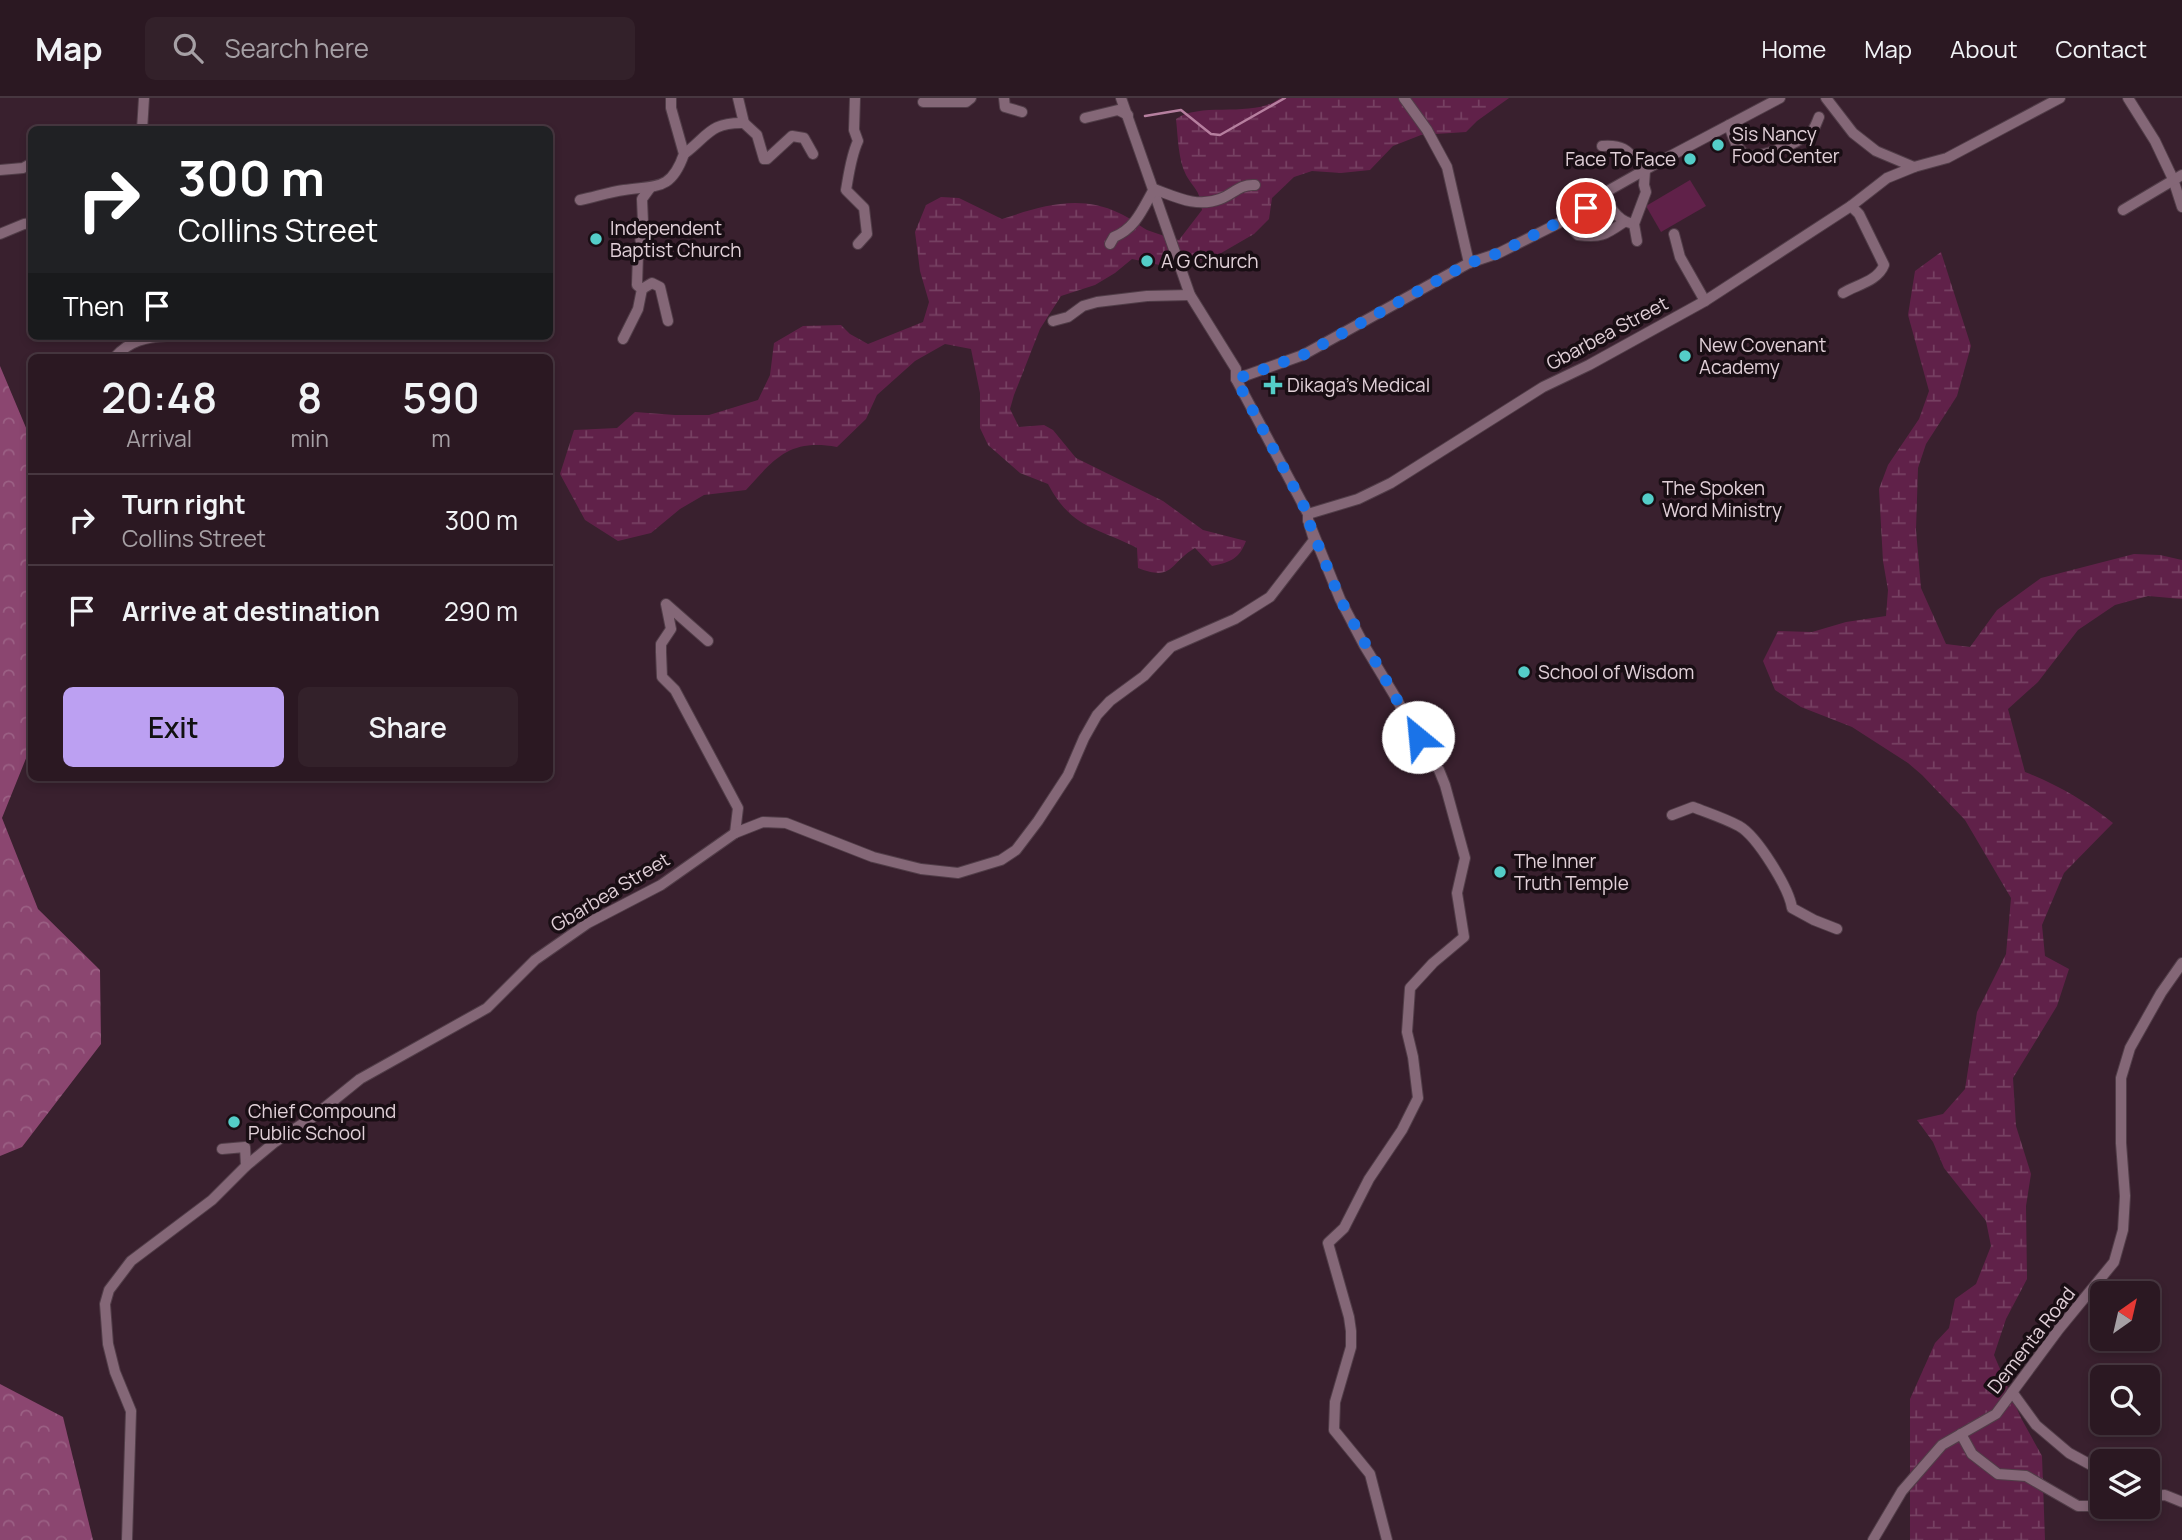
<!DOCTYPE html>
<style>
body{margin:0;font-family:Manrope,sans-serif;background:#33212a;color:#f1f3f6;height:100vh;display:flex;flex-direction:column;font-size:26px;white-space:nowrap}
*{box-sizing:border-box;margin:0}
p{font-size:23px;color:#a6a0a5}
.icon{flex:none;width:38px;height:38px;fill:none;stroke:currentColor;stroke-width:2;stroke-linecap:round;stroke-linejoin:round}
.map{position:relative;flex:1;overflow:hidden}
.panel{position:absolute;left:28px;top:256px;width:525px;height:427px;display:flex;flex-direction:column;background:#2b1822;border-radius:10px;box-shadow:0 4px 10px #0003,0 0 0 2px #473740}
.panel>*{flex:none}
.top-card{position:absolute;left:28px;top:28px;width:525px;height:214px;border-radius:10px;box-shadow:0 4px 10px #0003,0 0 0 2px #473740;background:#202124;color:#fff;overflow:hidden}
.needle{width:46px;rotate:34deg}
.controls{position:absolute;left:2090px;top:1183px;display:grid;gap:14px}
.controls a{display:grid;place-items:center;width:70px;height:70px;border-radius:10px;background:#2b1822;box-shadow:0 4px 10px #0003,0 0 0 2px #473740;font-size:35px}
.pin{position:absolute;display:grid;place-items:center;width:60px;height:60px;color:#fff;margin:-30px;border:4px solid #fff;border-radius:50%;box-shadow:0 2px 7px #0007}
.me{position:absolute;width:77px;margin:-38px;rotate:332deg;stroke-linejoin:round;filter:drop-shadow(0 0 5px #0008)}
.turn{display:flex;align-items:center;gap:24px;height:147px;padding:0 35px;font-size:32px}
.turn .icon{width:91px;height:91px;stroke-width:2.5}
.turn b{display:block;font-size:49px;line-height:60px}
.then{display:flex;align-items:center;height:66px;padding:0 35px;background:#0003;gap:14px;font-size:26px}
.eta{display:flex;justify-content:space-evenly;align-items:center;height:119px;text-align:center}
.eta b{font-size:42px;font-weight:600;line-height:49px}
.button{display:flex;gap:14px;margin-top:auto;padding:14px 35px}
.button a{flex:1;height:80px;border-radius:10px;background:#bca0f2;color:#111;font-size:28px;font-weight:600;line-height:80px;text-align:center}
.button a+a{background:#33212a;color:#f1f3f6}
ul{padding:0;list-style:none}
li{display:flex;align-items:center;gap:21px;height:91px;padding:0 35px;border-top:2px solid #473740}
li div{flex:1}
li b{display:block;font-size:26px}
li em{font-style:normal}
header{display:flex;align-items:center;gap:42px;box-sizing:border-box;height:98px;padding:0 35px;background:#2b1822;border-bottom:2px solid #473740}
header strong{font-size:33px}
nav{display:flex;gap:38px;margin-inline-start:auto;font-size:24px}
.search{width:490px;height:63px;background:#33212a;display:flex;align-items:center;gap:18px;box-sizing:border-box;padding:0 24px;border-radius:10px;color:#a6a0a5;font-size:26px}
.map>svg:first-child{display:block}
.forest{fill:url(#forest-crowns)}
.wetland{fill:url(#wetland-marsh)}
.pitch{fill:#602149}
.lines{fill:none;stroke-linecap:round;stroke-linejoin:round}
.stream{stroke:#b67f9f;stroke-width:2.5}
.minor-casing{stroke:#513d48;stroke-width:12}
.minor{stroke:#846777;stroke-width:10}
.route{stroke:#1a73e8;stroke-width:12;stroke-dasharray:0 21.6}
.poi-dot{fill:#54cdc8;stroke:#190e14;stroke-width:2.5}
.labels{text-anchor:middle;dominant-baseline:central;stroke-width:7;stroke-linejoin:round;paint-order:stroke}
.poi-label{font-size:19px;fill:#e1d0d8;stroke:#190e14;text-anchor:start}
.street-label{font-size:19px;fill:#e1d0d8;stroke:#190e14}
</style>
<header>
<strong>Map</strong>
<div class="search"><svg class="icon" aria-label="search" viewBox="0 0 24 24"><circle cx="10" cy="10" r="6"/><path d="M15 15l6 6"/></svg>Search here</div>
<nav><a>Home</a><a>Map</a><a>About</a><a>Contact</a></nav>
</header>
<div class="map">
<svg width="2182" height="1442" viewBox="0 0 2182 1442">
<defs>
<pattern id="forest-crowns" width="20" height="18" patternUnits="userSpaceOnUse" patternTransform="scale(1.75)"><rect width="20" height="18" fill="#8b4670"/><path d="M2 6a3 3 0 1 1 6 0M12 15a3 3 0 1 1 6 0" fill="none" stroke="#9b6084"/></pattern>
<pattern id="wetland-marsh" width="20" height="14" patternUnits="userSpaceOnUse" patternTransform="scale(1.75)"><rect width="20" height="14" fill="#602149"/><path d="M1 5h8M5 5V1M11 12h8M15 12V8" fill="none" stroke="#764062"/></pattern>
</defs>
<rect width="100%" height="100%" fill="#39202e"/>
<g class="forest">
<polygon points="0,268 32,344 31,648 2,720 38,811 100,872 101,946 22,1049 0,1058"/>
<polygon points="0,1286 63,1319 93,1442 0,1442"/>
</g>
<g class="wetland">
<path d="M1280,0H1509L1477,23L1466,34L1421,37L1393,48L1370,72L1341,75L1312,73L1294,79L1272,100L1269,121L1254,136L1216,158L1183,167L1164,168L1132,161L1115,175L1095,187L1061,198L1040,231L1014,297L1010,311L1019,329L1044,327L1053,332L1076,360L1163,403L1203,432L1246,443C1239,461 1231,464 1212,468L1195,450C1169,465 1174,484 1138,470L1137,450C1096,429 1072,431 1048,386L1020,375L988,347L980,330V295L971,251L945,246L915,263L877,297L866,321L837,349C790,341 776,359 746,392L704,397L680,411L651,435L618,443L585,422L560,376L574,332L617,330L635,314L675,317H709L758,302L770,277L774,245L803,228L841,227L850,236L868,246L923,224L929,204L920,173L915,134L926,107L941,99L959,100L1002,121C1042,108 1079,96 1119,115C1129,119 1138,127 1147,132C1157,136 1169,139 1179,142L1202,112C1199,90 1196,94 1186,77C1178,61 1178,39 1176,21C1201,3 1255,21 1280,0Z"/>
<path d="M1941,154L1971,248L1957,298L1926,346L1918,370L1916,432L1921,490L1946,546L1970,549L1997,512L2041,480L2134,456L2160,457L2182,462V501L2148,498L2115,507L2078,532L2038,584L2008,611L2025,674C2058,687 2085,703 2113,725L2064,775L2042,827L2045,858L2069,871L2057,908L2013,980L2016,1028L2031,1076L2026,1108L2027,1181L2006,1221L1994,1257L2021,1320L2042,1358L2045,1442H1910V1301L1935,1245L1949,1230L1955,1201L1976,1186L1991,1148L1986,1123L1944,1070L1933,1044L1917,1022L1943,1016L1965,991L1977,914L2006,856L2011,800L1965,722L1922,677L1908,665L1852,629L1801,609L1775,592L1763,563L1778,533L1812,534L1846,524L1886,518L1888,492L1883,463L1879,391L1888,367L1919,321L1929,293L1908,217L1915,173Z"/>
</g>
<polygon class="pitch" points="1690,82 1706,108 1661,134 1646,108"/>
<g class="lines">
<polyline class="stream" points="1145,18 1181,12 1211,36 1220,37 1285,0"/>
<defs>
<g id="minor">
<polyline points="738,0 744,25"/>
<path d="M855,0L854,32L858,43C851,58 849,75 846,92L864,110L867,136L858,146"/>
<polyline points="1004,0 1005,9 1022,14"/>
<polyline points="1121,0 1190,197 1236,271 1236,281 1308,416 1308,422 1340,501 1364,547 1396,600 1426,655 1439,672 1445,687 1465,760 1457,795 1464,839 1433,865 1410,890 1407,934 1413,959 1418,1000 1402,1032 1369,1081 1344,1130 1328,1145 1349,1219 1351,1233 1351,1249 1335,1304 1334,1332 1370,1376 1387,1442"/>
<polyline points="1404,0 1427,32 1447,69 1469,165"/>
<polyline points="2128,0 2155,43 2173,81 2182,109"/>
<polyline points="923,4 966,4 971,0"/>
<polyline points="1085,20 1118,12 1128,17"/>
<path d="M1729,27C1732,36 1736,51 1745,56C1758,63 1795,45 1807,38C1814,34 1816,26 1819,19"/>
<polyline points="142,32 144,0"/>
<path d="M1602,48C1628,46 1629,56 1645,73L1644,87L1646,94L1634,126L1637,143"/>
<path d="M684,56C708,38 710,24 744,25L757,37L764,61H767L792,38L804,40L813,56"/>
<polyline points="1914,69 1947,60 2060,0"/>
<polyline points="0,72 23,70 32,65"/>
<path d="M1604,95C1608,107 1617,122 1630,125"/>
<path d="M580,102C595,99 609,94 624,92C657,87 671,93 684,56L671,10V0"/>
<polyline points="2123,112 2182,77"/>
<path d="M1565,122L1578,137C1601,140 1605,137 1624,124"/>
<polyline points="0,136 24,126 32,125"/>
<polyline points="1674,136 1680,159 1705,203"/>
<path d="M1110,146L1114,139C1136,130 1143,110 1154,91C1176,99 1197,110 1220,101C1234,96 1239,86 1255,87"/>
<polyline points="642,191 652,185 660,189 668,223"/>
<path d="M1843,195C1856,187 1878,183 1884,167L1859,116L1851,108"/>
<polyline points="1053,223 1068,219 1083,208 1097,204 1147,198 1190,197"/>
<polyline points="623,241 638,211 642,191 637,187 638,156 641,147 640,137 643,125 642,101 650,90"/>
<path d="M115,259C129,243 146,239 167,238"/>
<polyline points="1236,281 1303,257 1469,165 1499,155 1563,123 1586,110 1604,95 1659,64 1780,0"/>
<polyline points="1308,416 1358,401 1391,385 1543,289 1589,267 1705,203 1851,108 1887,80 1914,69 1876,53 1853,35 1826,0"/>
<polyline points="708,543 666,506 671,531 661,546 661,554 662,579 675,592 738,710 735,735"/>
<path d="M1672,717L1693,709C1708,715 1724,720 1739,728C1757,738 1789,790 1792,810L1814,822L1837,831"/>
<polyline points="222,1051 245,1049 246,1068"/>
<polyline points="2012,1294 2036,1327 2069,1355 2102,1373"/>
<polyline points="1961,1336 1972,1356 1998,1376 2026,1378 2078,1408 2102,1408"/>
<polyline points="2147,1398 2165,1397 2182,1404"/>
<polyline points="127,1442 131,1313 115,1274 108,1246 105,1206 109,1192 131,1163 212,1102 246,1068 275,1044 313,1019 360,981 487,910 535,862 588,825 661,787 735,735 763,724 786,725 873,759 921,771 958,775 1001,762 1016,752 1038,723 1068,677 1084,640 1097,617 1110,603 1144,578 1171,549 1235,521 1270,499 1314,442 1308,422"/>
<polyline points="1873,1442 1902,1393 1942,1347 1996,1316 2059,1231 2114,1164 2123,1132 2125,1098 2121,1045 2121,980 2130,950 2161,895 2182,865"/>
</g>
</defs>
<use href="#minor" class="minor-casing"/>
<use href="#minor" class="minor"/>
</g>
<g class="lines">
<polyline class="route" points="1418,639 1340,501 1308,422 1308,416 1236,281 1303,257 1469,165 1499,155 1586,110"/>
</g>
<g class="poi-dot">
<circle cx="1718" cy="47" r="7"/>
<circle cx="1690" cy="61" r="7"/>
<circle cx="596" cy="141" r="7"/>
<circle cx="1147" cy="163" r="7"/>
<circle cx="1685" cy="258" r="7"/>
<path d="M1269.5 276.5h7v7h7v7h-7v7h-7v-7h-7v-7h7z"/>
<circle cx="1648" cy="401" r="7"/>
<circle cx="1524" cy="574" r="7"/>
<circle cx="1500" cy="774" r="7"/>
<circle cx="234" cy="1024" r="7"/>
</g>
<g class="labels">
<g class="poi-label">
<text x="1732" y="36">Sis Nancy<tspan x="1732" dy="22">Food Center</tspan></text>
<text x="1676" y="61" text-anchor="end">Face To Face</text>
<text x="610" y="130">Independent<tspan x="610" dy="22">Baptist Church</tspan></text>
<text x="1161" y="163">A G Church</text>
<text x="1699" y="247">New Covenant<tspan x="1699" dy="22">Academy</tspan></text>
<text x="1287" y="287">Dikaga's Medical</text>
<text x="1662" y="390">The Spoken<tspan x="1662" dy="22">Word Ministry</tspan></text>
<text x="1538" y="574">School of Wisdom</text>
<text x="1514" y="763">The Inner<tspan x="1514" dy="22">Truth Temple</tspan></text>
<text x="248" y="1013">Chief Compound<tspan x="248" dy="22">Public School</tspan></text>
</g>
<g class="street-label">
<text transform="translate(1607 235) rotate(-28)">Gbarbea Street</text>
<text transform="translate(610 794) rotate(-31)">Gbarbea Street</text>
<text transform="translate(2031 1242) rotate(-52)">Dementa Road</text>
</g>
</g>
</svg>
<div class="controls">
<a><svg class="needle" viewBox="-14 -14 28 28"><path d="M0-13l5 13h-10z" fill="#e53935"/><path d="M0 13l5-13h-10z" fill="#a6a0a5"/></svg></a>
<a><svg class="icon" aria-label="search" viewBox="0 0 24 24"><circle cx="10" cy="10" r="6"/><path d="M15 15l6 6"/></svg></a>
<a><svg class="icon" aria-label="layers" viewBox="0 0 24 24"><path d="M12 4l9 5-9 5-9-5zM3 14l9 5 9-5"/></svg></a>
</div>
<div class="pin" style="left:1586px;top:110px;background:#d93025"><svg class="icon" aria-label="arrive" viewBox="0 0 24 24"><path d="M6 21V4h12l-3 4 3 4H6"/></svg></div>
<svg class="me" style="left:1418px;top:639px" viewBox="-20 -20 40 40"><circle r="19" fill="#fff"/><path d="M0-13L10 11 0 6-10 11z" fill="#1a73e8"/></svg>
<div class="top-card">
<div class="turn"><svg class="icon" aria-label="right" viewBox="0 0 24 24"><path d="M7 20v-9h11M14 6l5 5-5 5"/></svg><div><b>300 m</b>Collins Street</div></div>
<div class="then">Then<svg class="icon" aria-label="arrive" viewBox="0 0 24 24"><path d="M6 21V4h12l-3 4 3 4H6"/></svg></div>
</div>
<section class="panel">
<div class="eta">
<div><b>20:48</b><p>Arrival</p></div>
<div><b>8</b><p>min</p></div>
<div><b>590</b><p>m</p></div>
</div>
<ul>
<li><svg class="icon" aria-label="right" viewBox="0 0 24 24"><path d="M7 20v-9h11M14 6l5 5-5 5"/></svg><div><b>Turn right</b><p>Collins Street</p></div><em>300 m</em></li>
<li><svg class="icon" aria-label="arrive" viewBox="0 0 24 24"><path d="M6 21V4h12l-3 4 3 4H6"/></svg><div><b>Arrive at destination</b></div><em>290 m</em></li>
</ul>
<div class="button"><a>Exit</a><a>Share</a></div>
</section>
</div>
